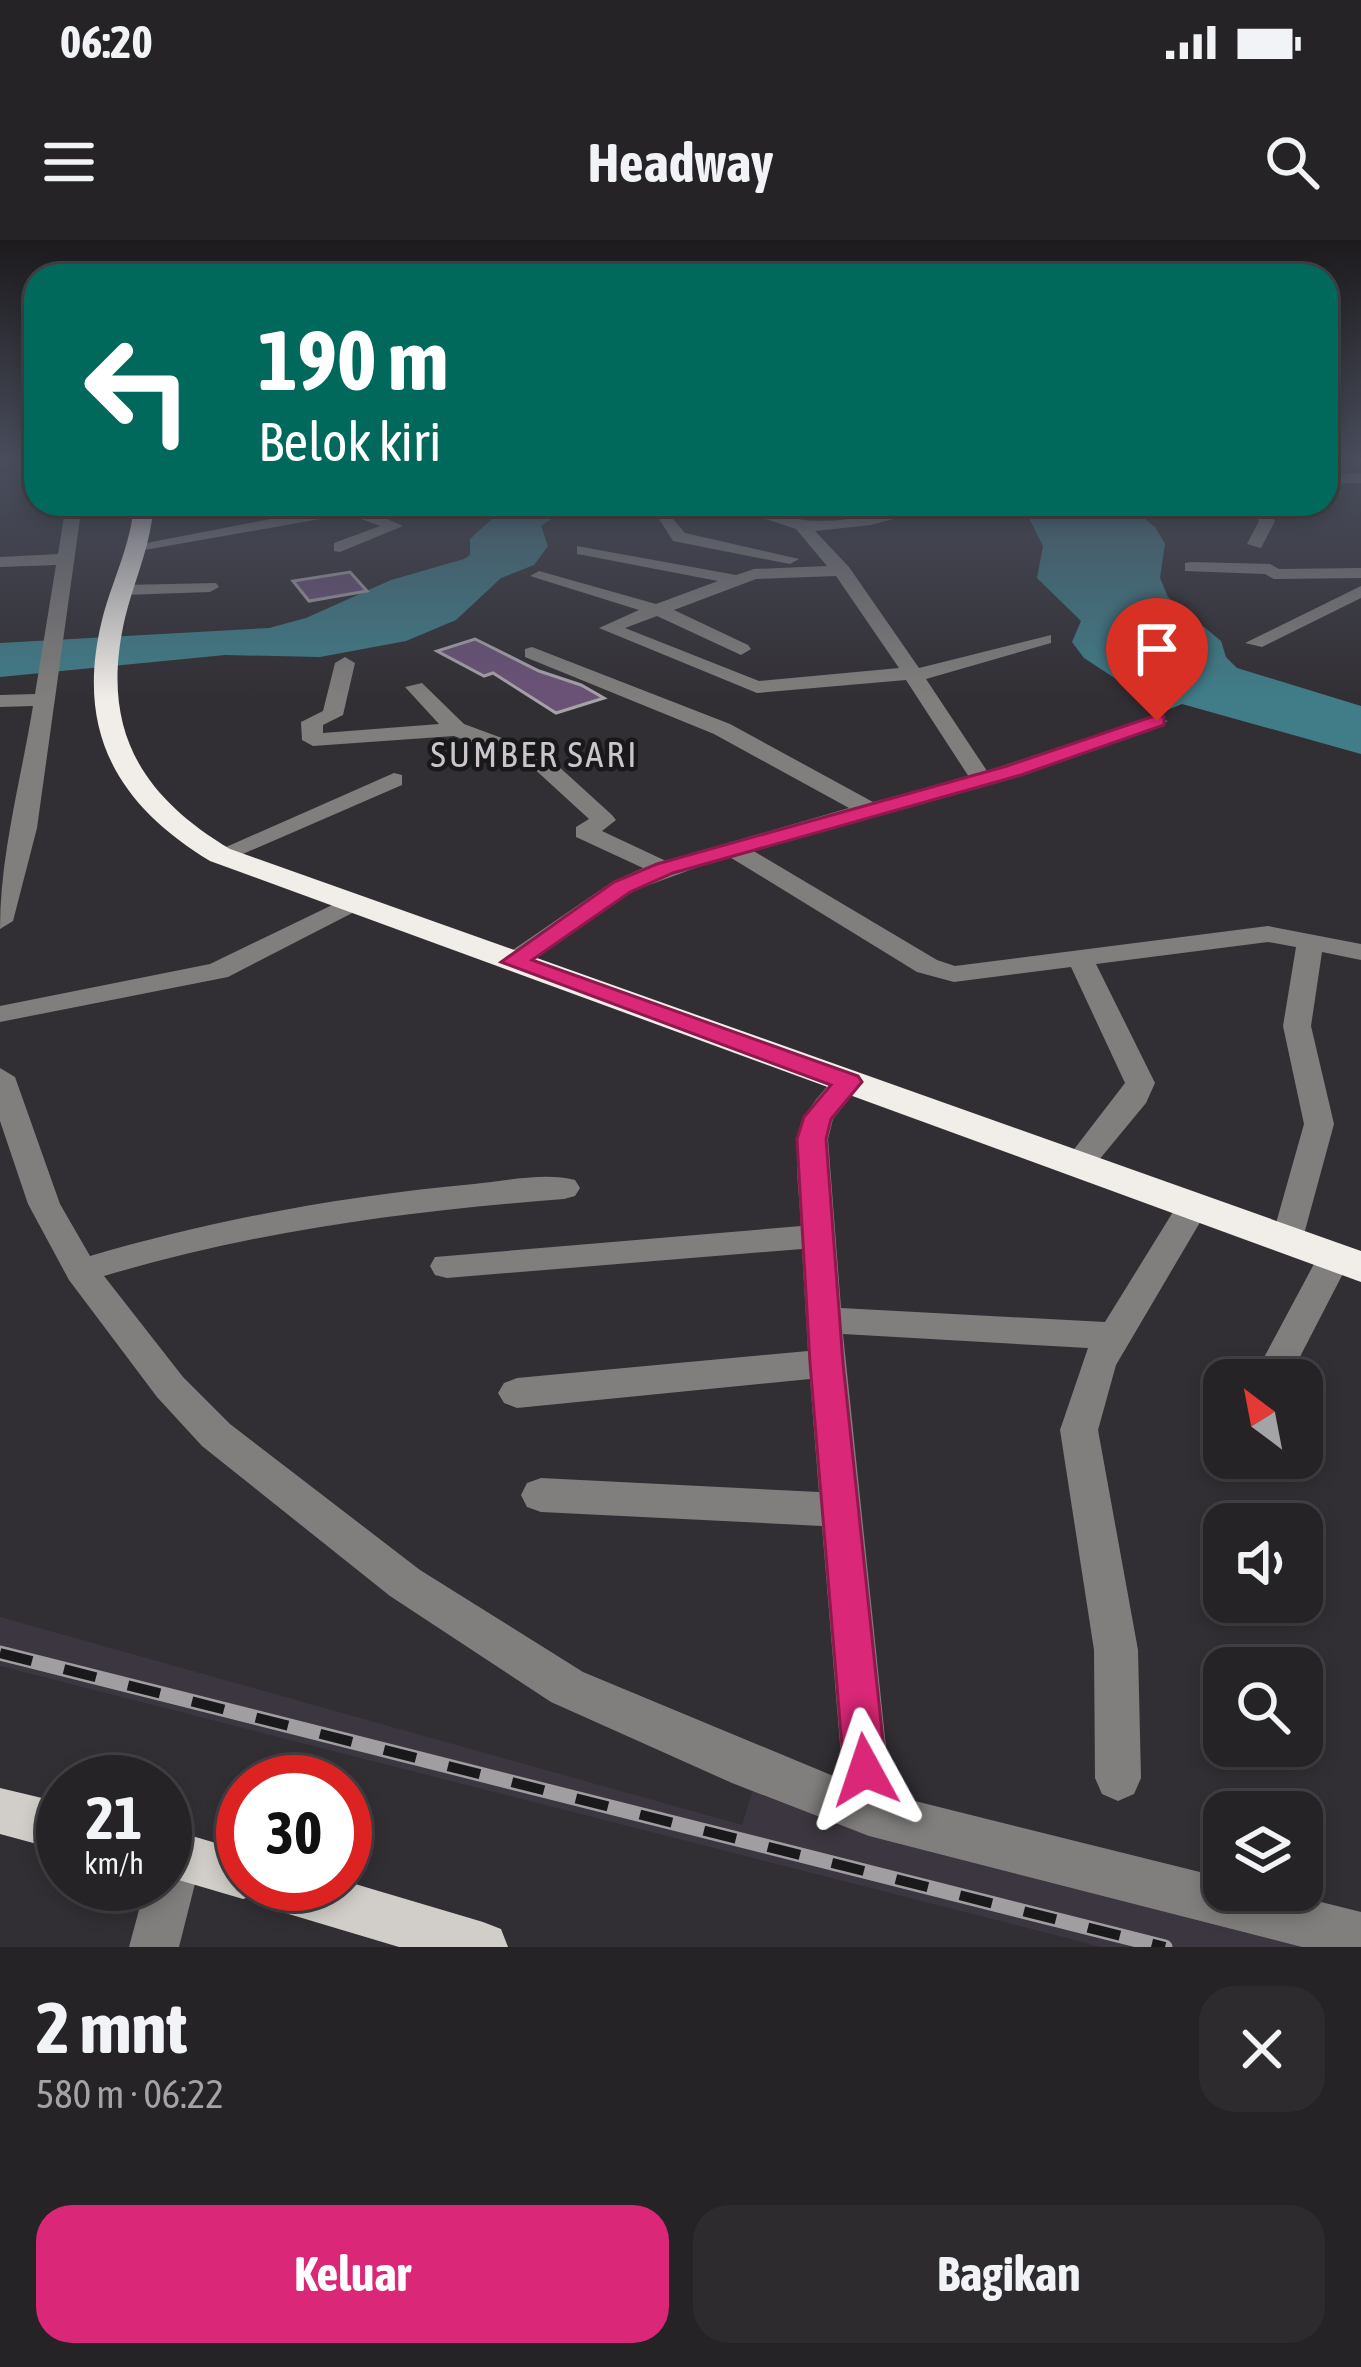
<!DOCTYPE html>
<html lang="id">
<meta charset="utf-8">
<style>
body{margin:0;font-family:"Asap Condensed",sans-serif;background:#2e2b2f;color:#f1f3f6;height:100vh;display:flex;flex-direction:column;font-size:45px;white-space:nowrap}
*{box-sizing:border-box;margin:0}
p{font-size:39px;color:#a4a4a7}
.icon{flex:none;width:66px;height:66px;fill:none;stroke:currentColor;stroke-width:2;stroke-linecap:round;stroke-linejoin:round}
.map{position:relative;height:1707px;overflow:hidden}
.drawer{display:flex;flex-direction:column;background:#262327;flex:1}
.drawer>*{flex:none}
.guide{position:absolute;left:24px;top:24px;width:1314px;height:252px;border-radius:36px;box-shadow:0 6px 18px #0003,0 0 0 3px #424044;background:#00695c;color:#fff;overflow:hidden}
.needle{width:78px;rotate:328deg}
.fabs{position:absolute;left:1203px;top:1119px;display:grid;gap:24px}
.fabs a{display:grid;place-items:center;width:120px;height:120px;border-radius:24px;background:#262327;box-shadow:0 6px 18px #0003,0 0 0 3px #424044;font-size:60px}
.speed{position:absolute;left:36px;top:1515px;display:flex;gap:24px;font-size:60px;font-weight:700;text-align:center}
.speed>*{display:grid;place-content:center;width:156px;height:156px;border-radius:50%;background:#262327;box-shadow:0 6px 18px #0003,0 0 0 3px #424044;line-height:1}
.speed small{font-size:30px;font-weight:400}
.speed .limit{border:18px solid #d22;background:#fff;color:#111}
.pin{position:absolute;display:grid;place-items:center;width:102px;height:102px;color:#fff;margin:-123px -51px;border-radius:50% 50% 50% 0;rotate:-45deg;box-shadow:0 0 12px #0007}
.pin .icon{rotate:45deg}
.me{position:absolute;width:132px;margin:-66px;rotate:355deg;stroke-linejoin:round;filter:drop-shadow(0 0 9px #0008)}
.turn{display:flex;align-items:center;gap:42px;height:252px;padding:0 36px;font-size:54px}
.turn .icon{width:156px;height:156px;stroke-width:2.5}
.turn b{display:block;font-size:84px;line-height:102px}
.round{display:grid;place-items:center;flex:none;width:126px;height:126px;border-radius:36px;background:#2e2b2f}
.summary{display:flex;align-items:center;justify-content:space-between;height:204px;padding:0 36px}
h1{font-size:72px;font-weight:700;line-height:90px}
.cta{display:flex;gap:24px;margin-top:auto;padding:24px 36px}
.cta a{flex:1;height:138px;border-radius:36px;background:#db2777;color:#fff;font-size:48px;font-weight:700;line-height:138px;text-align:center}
.cta a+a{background:#2e2b2f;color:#f1f3f6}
.status{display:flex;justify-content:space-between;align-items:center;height:84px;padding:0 60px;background:#262327;direction:ltr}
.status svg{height:33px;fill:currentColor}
header{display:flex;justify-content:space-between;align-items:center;height:156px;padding:0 36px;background:#262327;font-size:54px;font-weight:700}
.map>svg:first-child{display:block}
.built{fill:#3c3640}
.water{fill:#407d88}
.building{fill:#6a5277;stroke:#a6a2a8;stroke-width:3}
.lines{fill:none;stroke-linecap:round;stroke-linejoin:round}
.minor{fill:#817f7d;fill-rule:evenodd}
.major{fill:#d1cec9;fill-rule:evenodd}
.highway{fill:#f1ede8;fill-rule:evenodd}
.rail-casing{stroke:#a19ea2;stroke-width:15}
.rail{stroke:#19181a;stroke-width:10;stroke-dasharray:33;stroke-linecap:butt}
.route{fill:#db2777;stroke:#8e194d;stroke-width:3}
.labels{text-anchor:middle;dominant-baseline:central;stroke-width:9;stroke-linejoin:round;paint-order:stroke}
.far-quarter-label{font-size:36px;letter-spacing:3px;fill:#cac6cc;stroke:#19181a}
</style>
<div class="status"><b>06:20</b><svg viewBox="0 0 49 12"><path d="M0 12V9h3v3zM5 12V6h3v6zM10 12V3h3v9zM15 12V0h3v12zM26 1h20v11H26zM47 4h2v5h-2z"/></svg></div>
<header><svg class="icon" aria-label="menu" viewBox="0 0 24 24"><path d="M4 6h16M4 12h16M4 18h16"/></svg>Headway<svg class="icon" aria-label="search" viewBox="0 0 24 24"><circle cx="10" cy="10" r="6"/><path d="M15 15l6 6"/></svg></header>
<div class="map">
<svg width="1361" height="1707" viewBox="0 0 1361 1707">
<rect width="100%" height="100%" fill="#322f34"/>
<polygon class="built" points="0,1377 742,1585 761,1524 1224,1650 1361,1707 1102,1707 0,1426"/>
<g class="water">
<polygon points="488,264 574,264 541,286 548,306 534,325 501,338 456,380 406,401 320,417 225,415 0,437 0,403 269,388 306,378 391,340 464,319 470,315 470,299 493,278"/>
<polygon points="1022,264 1126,264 1155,287 1165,304 1160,338 1168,357 1221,401 1226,417 1237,428 1361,466 1361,514 1182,464 1165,471 1084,418 1072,402 1081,381 1037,338 1043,306"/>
</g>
<g class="building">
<polygon points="350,332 367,351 309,361 293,341"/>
<polygon points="475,399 539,431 581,445 604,458 556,473 493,433 484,436 437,411"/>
</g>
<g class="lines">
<g class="minor">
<polygon points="1361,233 1361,243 1326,244 1326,234"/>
<path d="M66,264H82L37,588L13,681L0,689C0,614 21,540 33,466L0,467V455L35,454L56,325L0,327V317L58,314Z"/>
<polygon points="348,264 466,265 458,270 374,273 403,286 340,312 334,311 334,303 380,286 348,274 139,311 131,306"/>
<path d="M762,264H786L771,271C830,297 888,264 948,264L871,285L815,291L849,327L919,428L1051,395V403L926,439L987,531L1150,477L1168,481L990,545L750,609L937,720L955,726L1268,686L1361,704V720L1322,712L1311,786L1334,884L1300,1009H1276L1271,1001L1304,884L1283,786L1296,707L1268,702L1096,724L1155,843L1146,863L1089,932H1067L1062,925L1125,843L1071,727L954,742L917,732L728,616L630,652L522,728H504L500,722L504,716L612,642L643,628L576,597V587L589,579L529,524L454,496L313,506L302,500L301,482L323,471L335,423L345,417L355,423L343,475L323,485V493L439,484L405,447L422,443L464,484L545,514L612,575L616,580L602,591L666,621L849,568L714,494L525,417V409L532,407L730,484L873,562L969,537L906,440L757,453L599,388L639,370L530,336L539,331L656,364L718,341L583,315L577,314V306L736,335L754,329L827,326L796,289L751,274V268ZM836,336L899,428L759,441L625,388L657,376L741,415L751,409L748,405L674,370L756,339Z"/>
<polygon points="1246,264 1262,264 1275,281 1261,308 1247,304 1259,281"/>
<polygon points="662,266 685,293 799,319 790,324 673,301 654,271"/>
<polygon points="1191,322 1270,324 1279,329 1361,328 1361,338 1274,339 1265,334 1185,331 1185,323"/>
<polygon points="216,343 219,347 210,352 124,355 115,350 124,345"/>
<polygon points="1361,346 1361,358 1262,407 1245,403"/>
<polygon points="394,533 402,535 402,545 229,620 220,622 208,615"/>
<polygon points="353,655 366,663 362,668 228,737 0,782 0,766 210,724"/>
<path d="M0,828L15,837L60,964L90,1016C216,979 343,956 474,944C505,941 545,932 575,940L580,948L575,956L564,959C408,971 254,991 104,1036L183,1137L230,1184L420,1330L583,1432L843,1540L822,1286L541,1272L527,1267L521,1255L527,1243L541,1238L819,1252L810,1139L517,1168L504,1163L498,1153L504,1143L517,1138L808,1111L802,1009L447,1038L435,1035L430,1026L435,1017L801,986C799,940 787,893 819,856C828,846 834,836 848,833L863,842L833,879L828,899L841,1068L1105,1082L1181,959H1205L1209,967L1116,1125L1098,1190L1138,1410L1141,1538L1134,1554L1118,1561L1102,1554L1095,1538L1094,1410L1060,1190L1088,1108L843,1094L891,1555L1224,1638V1650H1273L1361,1672V1707H1302L869,1596L732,1543L551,1462L390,1356L202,1206L157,1157L69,1040L28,964L0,881Z"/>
<polygon points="1334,1006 1346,1009 1351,1018 1288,1140 1252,1140 1322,1009"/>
<polygon points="178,1592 195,1599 202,1616 179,1707 129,1707 146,1644 165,1644 165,1597"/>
</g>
<g class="major">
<polygon points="0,1548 63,1563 63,1611 0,1594"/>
<polygon points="165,1588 243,1611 243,1644 345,1641 483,1682 501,1689 508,1707 399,1707 272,1669 252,1656 243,1659 165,1636"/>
</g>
<path class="highway" d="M134,264H152V280C147,314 133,345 125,378C100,486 138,554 230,609L1361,1011V1042L210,621C116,564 75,490 102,380C112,341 131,305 134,264Z"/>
<defs>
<polyline id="rail" points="0,1413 1165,1707"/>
</defs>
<use href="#rail" class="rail-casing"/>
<use href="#rail" class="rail"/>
</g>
<linearGradient id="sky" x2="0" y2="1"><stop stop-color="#1c1a1d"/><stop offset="0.48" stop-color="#494d5c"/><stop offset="1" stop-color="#494d5c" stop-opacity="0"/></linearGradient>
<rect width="1361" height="459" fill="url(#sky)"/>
<polygon class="route" points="1157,475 1164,477 1164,485 1021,535 673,633 630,652 532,720 858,836 862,842 831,879 826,899 843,1123 886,1530 880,1544 865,1550 850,1544 844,1530 810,1123 797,899 804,877 831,845 501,722 614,642 657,624 1007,526"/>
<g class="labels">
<g class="far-quarter-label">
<text x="535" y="514">SUMBER SARI</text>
</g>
</g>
</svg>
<div class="fabs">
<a><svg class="needle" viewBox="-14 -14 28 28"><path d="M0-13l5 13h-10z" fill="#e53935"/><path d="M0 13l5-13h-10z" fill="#a4a4a7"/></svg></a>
<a><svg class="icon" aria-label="sound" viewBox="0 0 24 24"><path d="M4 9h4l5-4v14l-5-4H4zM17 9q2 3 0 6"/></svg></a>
<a><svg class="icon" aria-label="search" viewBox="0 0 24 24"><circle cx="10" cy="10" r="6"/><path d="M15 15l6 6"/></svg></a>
<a><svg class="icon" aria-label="layers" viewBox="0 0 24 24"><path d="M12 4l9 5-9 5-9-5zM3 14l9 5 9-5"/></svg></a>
</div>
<div class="speed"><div>21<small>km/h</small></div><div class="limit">30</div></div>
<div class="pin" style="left:1157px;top:481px;background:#d93025"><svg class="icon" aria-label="arrive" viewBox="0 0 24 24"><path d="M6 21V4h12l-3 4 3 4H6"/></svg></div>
<svg class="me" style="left:865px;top:1530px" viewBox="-20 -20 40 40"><path d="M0-17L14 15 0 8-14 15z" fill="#db2777" stroke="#fff" stroke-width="4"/></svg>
<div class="guide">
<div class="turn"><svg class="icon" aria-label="left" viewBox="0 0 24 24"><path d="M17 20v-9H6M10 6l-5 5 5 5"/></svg><div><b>190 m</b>Belok kiri</div></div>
</div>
</div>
<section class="drawer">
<div class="summary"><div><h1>2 mnt</h1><p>580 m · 06:22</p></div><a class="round"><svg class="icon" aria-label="close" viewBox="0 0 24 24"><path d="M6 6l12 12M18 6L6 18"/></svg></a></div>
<div class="cta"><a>Keluar</a><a>Bagikan</a></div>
</section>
